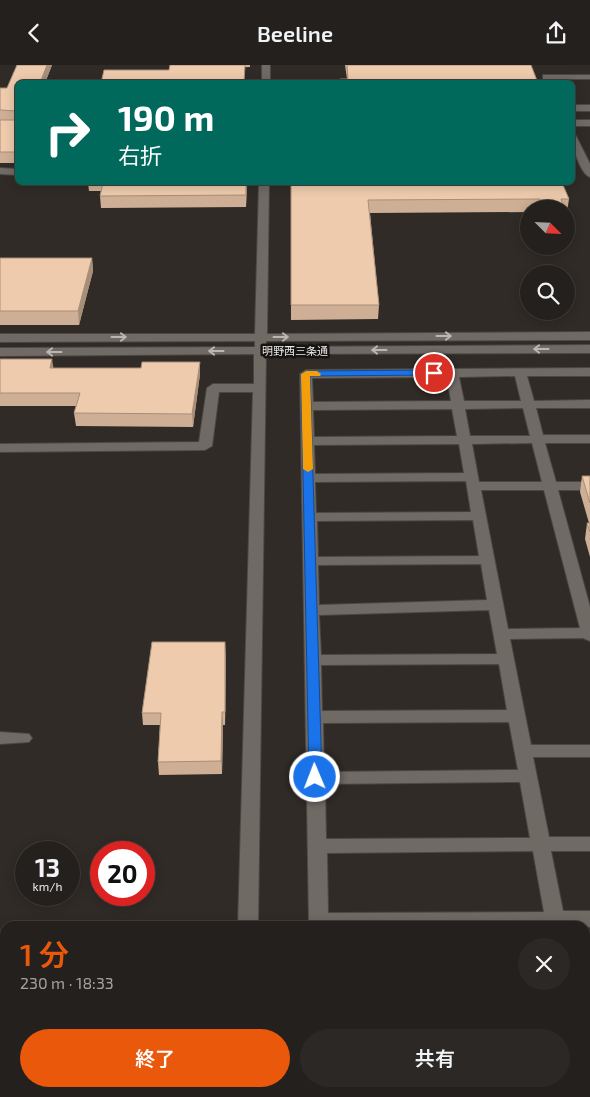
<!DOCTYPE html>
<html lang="ja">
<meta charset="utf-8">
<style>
body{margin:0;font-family:"Exo 2","Noto Sans JP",sans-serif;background:#2c2826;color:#f1f3f6;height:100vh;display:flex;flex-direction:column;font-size:19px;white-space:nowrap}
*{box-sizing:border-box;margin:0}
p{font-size:16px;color:#a3a3a4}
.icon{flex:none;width:28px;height:28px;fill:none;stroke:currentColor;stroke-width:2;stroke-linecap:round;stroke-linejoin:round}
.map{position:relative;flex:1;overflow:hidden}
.side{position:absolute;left:0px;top:856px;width:590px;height:176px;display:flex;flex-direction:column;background:#24201d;border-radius:15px 15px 0 0;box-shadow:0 2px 12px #0003,0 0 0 1px #413e3b}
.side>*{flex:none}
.banner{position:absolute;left:15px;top:15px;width:560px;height:105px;border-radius:8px;box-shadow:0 2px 12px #0003,0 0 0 1px #413e3b;background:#00695c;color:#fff;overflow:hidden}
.needle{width:32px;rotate:114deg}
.controls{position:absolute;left:520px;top:135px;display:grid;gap:10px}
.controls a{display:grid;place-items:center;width:55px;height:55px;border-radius:50%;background:#24201d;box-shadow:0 2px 12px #0003,0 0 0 1px #413e3b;font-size:25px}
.speed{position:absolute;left:15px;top:776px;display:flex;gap:10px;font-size:25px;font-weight:700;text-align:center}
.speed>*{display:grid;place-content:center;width:65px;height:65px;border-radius:50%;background:#24201d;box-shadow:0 2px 12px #0003,0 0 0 1px #413e3b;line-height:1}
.speed small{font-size:12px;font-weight:400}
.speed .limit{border:8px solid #d22;background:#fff;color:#111}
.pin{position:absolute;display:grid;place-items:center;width:42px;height:42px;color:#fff;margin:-21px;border:2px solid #fff;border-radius:50%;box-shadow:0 1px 5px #0007}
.me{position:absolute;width:55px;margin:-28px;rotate:359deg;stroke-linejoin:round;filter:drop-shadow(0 0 4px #0008)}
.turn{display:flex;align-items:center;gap:18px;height:105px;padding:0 20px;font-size:22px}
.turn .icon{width:65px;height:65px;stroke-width:2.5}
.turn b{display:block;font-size:35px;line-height:42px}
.round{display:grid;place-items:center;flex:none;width:52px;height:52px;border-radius:26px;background:#2c2826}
.headline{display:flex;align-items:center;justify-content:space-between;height:85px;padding:0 20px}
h1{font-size:30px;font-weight:600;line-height:38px;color:#ea580c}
.action{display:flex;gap:10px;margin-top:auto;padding:10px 20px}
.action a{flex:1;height:58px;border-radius:30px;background:#ea580c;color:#fff;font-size:20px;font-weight:600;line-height:58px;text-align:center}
.action a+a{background:#2c2826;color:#f1f3f6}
header{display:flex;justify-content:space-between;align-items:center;height:65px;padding:0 20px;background:#24201d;font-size:22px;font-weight:600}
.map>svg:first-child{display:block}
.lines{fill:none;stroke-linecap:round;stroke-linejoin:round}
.minor-casing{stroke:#4b4743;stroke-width:2}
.minor{fill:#706a65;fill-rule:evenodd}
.wall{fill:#ceaf95}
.shaded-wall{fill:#a78e79}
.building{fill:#efcbad;stroke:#a78e79}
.oneway{stroke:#bbb6b2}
.route{fill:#1a73e8;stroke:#114b97}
.slow{fill:#f59e0b}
.labels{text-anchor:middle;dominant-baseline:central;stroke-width:5;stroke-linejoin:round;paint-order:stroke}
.far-street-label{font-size:11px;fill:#ede9e6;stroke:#161412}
</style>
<header><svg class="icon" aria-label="back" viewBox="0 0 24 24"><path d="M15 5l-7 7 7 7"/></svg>Beeline<svg class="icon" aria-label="share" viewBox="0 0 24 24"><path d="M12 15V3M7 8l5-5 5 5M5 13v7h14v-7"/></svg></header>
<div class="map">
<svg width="590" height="1032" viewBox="0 0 590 1032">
<rect width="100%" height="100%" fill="#302b27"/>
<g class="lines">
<defs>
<g id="minor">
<rect x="262" y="0" width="8" height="18"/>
<rect x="543" y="10" width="47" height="4"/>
<rect x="572" y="40" width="18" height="6"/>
<rect x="572" y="55" width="18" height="6"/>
<path d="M572,68L576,71L590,99V112C579,108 572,79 572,68Z"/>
<polygon points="0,103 18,104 18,110 0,109"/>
<polygon points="259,118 269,118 267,269 590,267 590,275 266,276 266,282 590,280 590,288 266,289 258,861 238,861 253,327 219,327 212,381 205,385 0,387 0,379 199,377 207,323 213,319 254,319 254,289 0,291 0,283 255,282 255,276 0,277 0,269 255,269"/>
<path d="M590,303V311H527L534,336L590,335V343H536L543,370H590V378H545L556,417H590V425H558L590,542V576L583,573L510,574L531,680H590V692H533L549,772H590V786H551L563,846H590V862L309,861L300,309L306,305ZM515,311L521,336H464L459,312ZM447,312L451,336L313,337L312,313ZM523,343L530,371H470L465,344ZM452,344L457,371L314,372L313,345ZM532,378L542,417H479L472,379ZM459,379L464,408L315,409L314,380ZM466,416L471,447L316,448L315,417ZM481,425H544L580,563L508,564ZM473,455L479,491L318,492L317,456ZM481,499L487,535L319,540L318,500ZM489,545L497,589L321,590L319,550ZM499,599L507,645L322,646L321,600ZM509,657L518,705L324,707L323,658ZM520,717L530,773L326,774L325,719ZM533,786L544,847L328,848L327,788Z"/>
<polygon points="0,667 29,669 32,673 29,677 0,679"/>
<polygon points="590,927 590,945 585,946 585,928"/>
<rect x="0" y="993" width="5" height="18"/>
<polygon points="585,1022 590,1022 590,1032 555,1032 557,1028 585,1028"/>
<rect x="233" y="1028" width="22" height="4"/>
<rect x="312" y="1028" width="22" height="4"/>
</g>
</defs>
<use href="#minor" class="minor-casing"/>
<use href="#minor" class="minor"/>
</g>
<g class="wall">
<polygon points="17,0 52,0 45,18 18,18 18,98 0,98 0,23 7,23"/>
<polygon points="170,0 250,0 250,2 169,5"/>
<polygon points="345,0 531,0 347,14"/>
<polygon points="88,118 247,118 246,142 101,143 100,131 101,126 89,126"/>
<polygon points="291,118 568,118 568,119 563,119 569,134 567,147 566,147 566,144 529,144 529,147 370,148 379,240 378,254 291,255"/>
<polygon points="0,193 92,193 93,206 79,260 0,260"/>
<polygon points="0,294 53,303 200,309 193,362 76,361 74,348 76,341 0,341"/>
<polygon points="582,411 590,411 590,492 585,474 587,458 589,458 580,427"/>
<polygon points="226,590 225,660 223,660 222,709 159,710 158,697 160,660 143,660 142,648"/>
</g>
<g class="shaded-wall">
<polygon points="47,0 52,0 45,18 40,18"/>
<polygon points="246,118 247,118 246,142"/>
<polygon points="92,193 93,206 79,260 78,246"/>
<polygon points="52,294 54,306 50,303"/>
<polygon points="200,297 200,309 193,362 192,349"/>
<polygon points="225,577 226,590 225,660"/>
<polygon points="222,647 223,660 222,709 221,696"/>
</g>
<g class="building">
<polygon points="17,0 47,0 40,18 18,18 18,46 0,45 0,23 7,23"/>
<polygon points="170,0 245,0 244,18 101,18 104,5 169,5"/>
<polygon points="347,0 531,0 538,18 340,18 340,14 348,14"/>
<polygon points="18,54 18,87 0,87 0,55 17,55"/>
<polygon points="103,118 246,118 246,130 100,131"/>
<polygon points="291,118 562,118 569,134 561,134 564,144 543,144 540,134 368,135 379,240 291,240"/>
<polygon points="0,193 92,193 78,246 0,246"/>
<polygon points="0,294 52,294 50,303 141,303 142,297 200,297 192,349 74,348 80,328 0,328"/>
<polygon points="582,411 590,411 590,438"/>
<polygon points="587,458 590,458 590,467"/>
<polygon points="152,577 225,577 225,647 222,647 221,696 158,697 161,648 142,648"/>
</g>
<defs><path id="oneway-shaft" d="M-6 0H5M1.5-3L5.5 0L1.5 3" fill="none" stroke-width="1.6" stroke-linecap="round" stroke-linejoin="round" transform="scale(1.25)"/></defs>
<g class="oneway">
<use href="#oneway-shaft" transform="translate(444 271)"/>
<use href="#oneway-shaft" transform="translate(119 272)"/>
<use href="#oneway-shaft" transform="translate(281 272)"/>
<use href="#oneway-shaft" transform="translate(541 284) rotate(180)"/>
<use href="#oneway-shaft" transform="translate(379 285) rotate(180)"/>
<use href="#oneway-shaft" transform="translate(216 286) rotate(180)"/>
<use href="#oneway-shaft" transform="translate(54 287) rotate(180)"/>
</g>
<polygon class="route" points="434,305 438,308 437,310 310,311 322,712 320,716 311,716 309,712 301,309 306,306"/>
<polygon class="slow" points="306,306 317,306 321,309 320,311 310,311 313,404 308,407 303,404 301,309"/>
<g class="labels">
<g class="far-street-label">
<text x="295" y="285">明野西三条通</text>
</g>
</g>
</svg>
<div class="controls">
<a><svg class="needle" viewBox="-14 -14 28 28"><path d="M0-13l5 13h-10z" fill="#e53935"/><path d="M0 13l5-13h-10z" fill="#a3a3a4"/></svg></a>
<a><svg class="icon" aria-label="search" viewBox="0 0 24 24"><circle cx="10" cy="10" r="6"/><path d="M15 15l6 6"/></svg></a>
</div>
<div class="speed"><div>13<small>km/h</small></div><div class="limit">20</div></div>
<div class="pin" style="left:434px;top:308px;background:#d93025"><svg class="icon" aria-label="arrive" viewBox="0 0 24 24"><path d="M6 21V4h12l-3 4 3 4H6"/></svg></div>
<svg class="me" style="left:315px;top:712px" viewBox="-20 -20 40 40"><circle r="17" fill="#1a73e8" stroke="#fff" stroke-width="3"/><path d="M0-11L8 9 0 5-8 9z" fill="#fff"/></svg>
<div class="banner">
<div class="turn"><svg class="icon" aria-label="right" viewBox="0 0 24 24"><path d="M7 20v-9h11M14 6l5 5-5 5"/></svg><div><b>190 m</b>右折</div></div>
</div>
<section class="side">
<div class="headline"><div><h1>1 分</h1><p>230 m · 18:33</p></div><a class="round"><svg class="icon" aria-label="close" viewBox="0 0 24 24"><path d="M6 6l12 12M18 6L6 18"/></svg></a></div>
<div class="action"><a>終了</a><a>共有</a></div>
</section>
</div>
